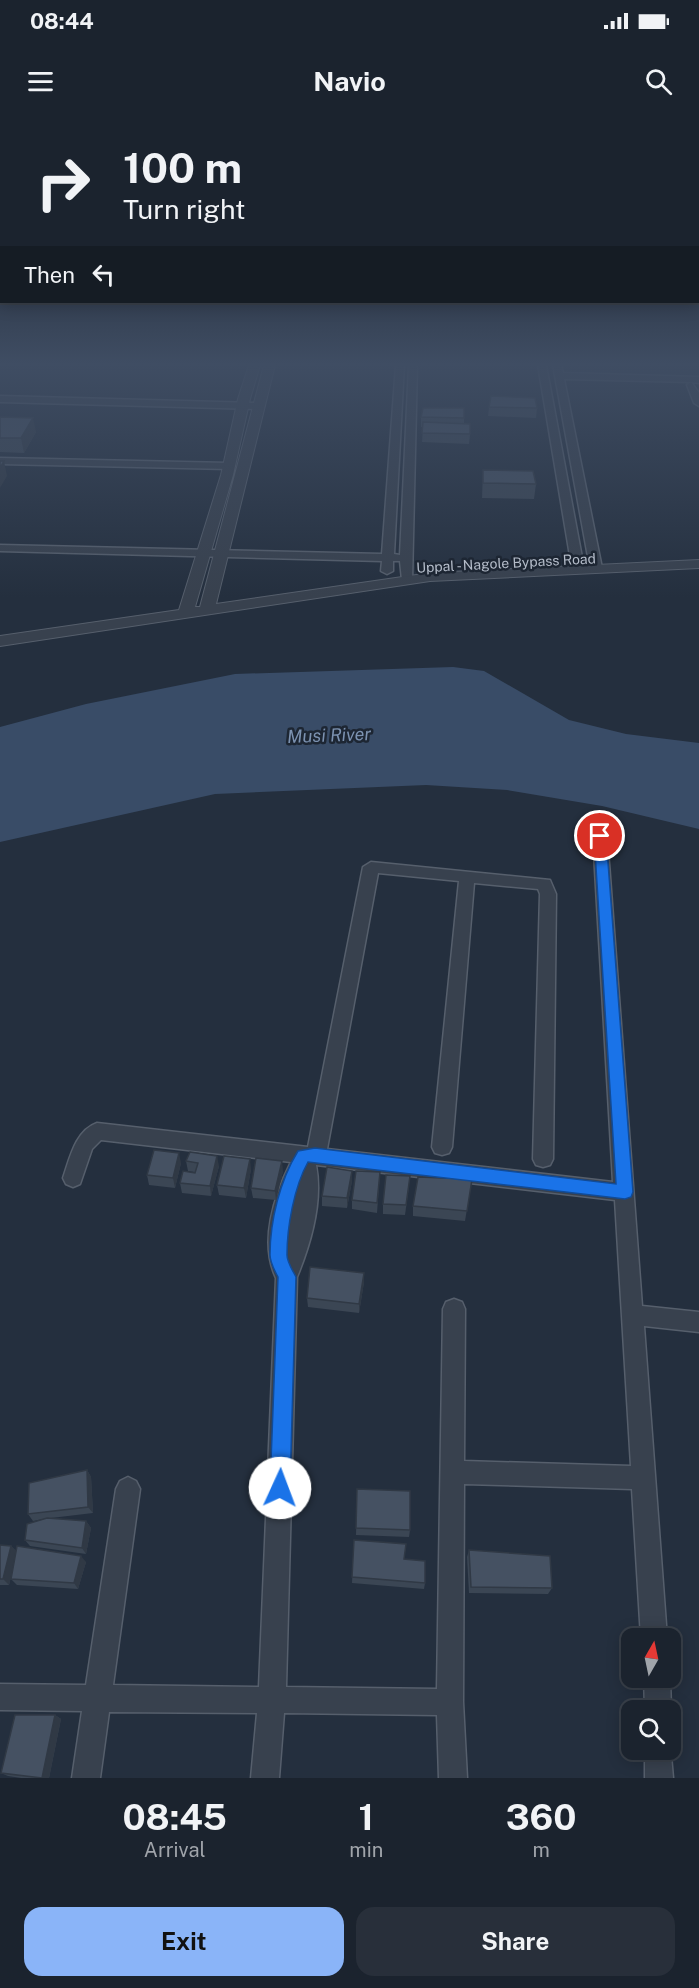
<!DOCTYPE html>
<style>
body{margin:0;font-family:"Public Sans",sans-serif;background:#282f3a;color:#f1f3f6;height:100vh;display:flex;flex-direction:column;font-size:22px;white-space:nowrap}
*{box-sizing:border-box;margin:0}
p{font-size:20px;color:#a0a4aa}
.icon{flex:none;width:33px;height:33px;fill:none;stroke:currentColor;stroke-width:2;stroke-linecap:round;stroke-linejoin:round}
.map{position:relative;height:1658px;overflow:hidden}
.drawer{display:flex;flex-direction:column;background:#1b232e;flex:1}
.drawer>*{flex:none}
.top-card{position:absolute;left:0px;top:0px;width:699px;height:183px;box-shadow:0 3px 15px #0003,0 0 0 2px #39404a;background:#1b232e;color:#f1f3f6;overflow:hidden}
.needle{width:39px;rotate:9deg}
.tools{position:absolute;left:621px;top:1508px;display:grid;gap:12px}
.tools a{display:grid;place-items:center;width:60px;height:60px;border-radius:12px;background:#1b232e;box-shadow:0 3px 15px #0003,0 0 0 2px #39404a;font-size:30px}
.pin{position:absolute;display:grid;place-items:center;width:51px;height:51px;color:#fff;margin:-26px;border:3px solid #fff;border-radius:50%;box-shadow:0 2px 6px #0007}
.me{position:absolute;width:66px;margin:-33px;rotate:2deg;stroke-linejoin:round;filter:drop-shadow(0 0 4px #0008)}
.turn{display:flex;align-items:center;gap:21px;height:126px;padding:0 24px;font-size:27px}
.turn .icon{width:78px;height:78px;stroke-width:2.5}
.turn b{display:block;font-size:42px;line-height:51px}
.then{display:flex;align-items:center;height:57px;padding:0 24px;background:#0003;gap:12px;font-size:22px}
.eta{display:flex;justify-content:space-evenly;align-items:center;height:102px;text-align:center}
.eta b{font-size:36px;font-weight:700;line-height:42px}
.button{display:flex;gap:12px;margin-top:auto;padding:12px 24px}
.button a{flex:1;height:69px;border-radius:18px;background:#8ab4f8;color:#111;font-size:24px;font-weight:700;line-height:69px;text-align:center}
.button a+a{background:#282f3a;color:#f1f3f6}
.status{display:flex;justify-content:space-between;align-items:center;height:42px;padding:0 30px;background:#1b232e;direction:ltr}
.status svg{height:16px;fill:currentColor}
header{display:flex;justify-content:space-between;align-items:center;height:78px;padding:0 24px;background:#1b232e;font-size:27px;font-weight:700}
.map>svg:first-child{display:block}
.water{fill:#394c67}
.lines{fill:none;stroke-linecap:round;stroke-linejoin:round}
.minor-casing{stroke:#565f6c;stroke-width:3}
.tertiary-casing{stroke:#565f6c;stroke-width:2}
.minor{fill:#38414e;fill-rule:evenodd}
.tertiary{fill:#38414e;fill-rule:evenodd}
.wall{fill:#3b4654}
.shaded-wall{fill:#303945}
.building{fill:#455162;stroke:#303945;stroke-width:1.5}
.route{fill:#1a73e8;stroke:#114b97;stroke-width:1.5}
.labels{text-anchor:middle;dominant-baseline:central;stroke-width:5;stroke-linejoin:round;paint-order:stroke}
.far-street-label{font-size:14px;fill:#b4bcc9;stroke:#1d2633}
.water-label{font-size:18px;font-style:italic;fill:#7c92b1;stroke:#1d2633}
</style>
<div class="status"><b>08:44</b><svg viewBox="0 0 49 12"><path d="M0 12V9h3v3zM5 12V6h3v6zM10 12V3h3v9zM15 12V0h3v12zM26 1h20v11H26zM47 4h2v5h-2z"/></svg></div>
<header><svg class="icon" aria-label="menu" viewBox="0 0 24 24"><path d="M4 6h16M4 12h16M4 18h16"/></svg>Navio<svg class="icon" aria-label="search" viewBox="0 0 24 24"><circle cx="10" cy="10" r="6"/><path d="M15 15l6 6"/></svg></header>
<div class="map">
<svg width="699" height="1658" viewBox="0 0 699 1658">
<rect width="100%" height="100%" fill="#242f3e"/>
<polygon class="water" points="453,547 484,551 569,600 626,614 699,623 699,709 602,686 507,670 426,665 215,674 0,722 0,607 86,584 235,554"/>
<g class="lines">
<defs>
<g id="minor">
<polygon points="396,245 404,245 394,434 400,435 409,245 417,245 412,462 402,460 400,441 393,441 393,451 387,454 381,451 382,441 0,431 0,425 382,434"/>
<polygon points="538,245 546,245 584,448 578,451 572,448"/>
<polygon points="553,245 561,245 563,253 699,257 699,263 691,262 699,273 699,286 694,283 687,265 691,262 564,259 602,448 596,451 590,448"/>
<polygon points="0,276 259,283 264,286 259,289 0,282"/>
<polygon points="0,338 229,343 234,346 229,349 0,344"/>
<path d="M600,711L607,716L642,1186L699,1192V1212L644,1206L667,1518H641L632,1369L464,1364L463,1582L467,1658H439L437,1595L284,1593L279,1658H251L257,1593L109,1592L100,1658H72L82,1591L0,1590V1564L86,1565L116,1369L120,1361L128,1357L136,1361L140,1369L113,1565L259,1567L276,1158C259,1122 274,1076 291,1042L101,1020L92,1029L80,1064L73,1067L66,1064L63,1058C70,1038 75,1011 97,1003L308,1027L363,747L371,742L550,760L556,774L553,1039L550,1045L543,1047L536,1045L533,1039L540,774L538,769L474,763L452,1027L449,1033L442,1035L435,1033L432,1027L459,761L378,753L327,1029L613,1062L593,716ZM316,1045L615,1080L631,1346L464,1341L465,1189L462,1182L454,1179L446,1182L443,1189L437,1569L286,1567L297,1157C311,1123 323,1081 316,1045Z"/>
<polygon points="644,1557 670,1557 671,1590 670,1592 670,1590 645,1590"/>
<polygon points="670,1624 673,1658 645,1658 645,1629 670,1629"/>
</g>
<polygon id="tertiary" points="249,245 260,245 250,279 233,355 195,487 200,487 264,245 275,245 216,484 430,453 699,440 699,448 430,461 0,526 0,516 179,490 221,355 238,279"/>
</defs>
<use href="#minor" class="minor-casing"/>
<use href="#tertiary" class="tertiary-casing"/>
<use href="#minor" class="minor"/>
<use href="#tertiary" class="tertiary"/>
</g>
<g class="wall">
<polygon points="489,287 537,288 536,298 488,296"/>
<polygon points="0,297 36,312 24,333 0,332"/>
<polygon points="421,297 464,298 464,304 470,314 469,324 422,322 423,307 421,307"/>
<polygon points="483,350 536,364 534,379 482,378"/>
<polygon points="186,1041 219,1046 211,1076 182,1073 180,1063 195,1052 188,1051"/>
<polygon points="181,1043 175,1068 149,1065 147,1055"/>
<polygon points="251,1049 246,1078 219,1075 217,1065"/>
<polygon points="283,1051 276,1080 253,1078 251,1068"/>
<polygon points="352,1051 352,1061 347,1088 322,1086 322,1076"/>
<polygon points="380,1052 377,1093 352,1089 352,1080"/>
<polygon points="472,1059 465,1101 413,1096 413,1086"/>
<polygon points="409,1066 405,1095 383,1094 383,1084"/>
<polygon points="364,1153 364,1162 359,1193 308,1187 307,1178"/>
<polygon points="87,1350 91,1357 93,1393 51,1398 86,1401 91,1408 86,1434 30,1426 25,1420 43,1399 33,1401 28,1394"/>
<polygon points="357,1369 410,1410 409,1417 356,1415"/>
<polygon points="354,1420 404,1439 425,1463 424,1469 352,1463"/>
<polygon points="0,1425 11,1426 16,1431 86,1442 78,1469 17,1465 11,1459 14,1444 9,1465 0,1465"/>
<polygon points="469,1430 552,1468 548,1474 469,1473 467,1437"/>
<polygon points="55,1595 61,1599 49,1658 21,1658 8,1656 1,1653"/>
</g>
<g class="shaded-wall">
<polygon points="33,298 36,312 24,333 21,318"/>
<polygon points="4,341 7,356 0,368 0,348"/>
<polygon points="179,1033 181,1043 175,1068 173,1058"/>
<polygon points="217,1036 219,1046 211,1076 210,1066"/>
<polygon points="250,1039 251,1049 246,1078 244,1068"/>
<polygon points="282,1041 283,1051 276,1080 275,1071"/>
<polygon points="352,1051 352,1061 347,1088 347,1078"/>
<polygon points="364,1153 364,1162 359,1193 359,1184"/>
<polygon points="87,1350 91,1357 93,1393 88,1387"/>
<polygon points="86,1401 91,1408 86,1434 82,1428"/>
<polygon points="11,1426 17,1432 9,1465 3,1459"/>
<polygon points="81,1436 86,1442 78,1469 74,1463"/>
<polygon points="55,1595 61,1599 49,1658 42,1658"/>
</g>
<g class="building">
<polygon points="491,276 535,278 537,288 489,287"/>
<polygon points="423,288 464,288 464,298 421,297"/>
<polygon points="0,297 33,298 21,318 0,318"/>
<polygon points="423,302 470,304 470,314 422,313"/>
<polygon points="0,341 4,341 0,348"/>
<polygon points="483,350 533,351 536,364 483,363"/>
<polygon points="154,1030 179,1033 173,1058 147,1055"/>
<polygon points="190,1032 217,1036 210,1066 180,1063 183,1051 195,1053 198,1043 186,1041"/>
<polygon points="224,1036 250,1039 244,1068 217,1065"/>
<polygon points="256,1038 282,1041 275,1071 251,1068"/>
<polygon points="327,1047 352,1051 347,1078 322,1076"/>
<polygon points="356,1051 380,1052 377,1083 352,1080"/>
<polygon points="386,1055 410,1056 406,1085 383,1084"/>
<polygon points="418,1057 472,1059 467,1091 413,1086"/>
<polygon points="310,1147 364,1153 359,1184 307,1178"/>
<polygon points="87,1350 88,1387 28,1394 29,1363"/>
<polygon points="357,1369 410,1371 410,1410 356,1408"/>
<polygon points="47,1398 86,1401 82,1428 25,1420 27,1404"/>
<polygon points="354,1420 406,1424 404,1439 425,1441 425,1463 352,1457"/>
<polygon points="0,1425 11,1426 3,1459 0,1459"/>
<polygon points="17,1426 81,1436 74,1463 11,1459"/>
<polygon points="469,1430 550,1436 552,1468 471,1467"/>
<polygon points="15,1595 55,1595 42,1658 1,1653"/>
</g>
<linearGradient id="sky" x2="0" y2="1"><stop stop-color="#141a22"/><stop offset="0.51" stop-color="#3f4d63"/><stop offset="1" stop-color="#3f4d63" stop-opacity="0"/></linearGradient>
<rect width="699" height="478" fill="url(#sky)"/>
<path class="route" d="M600,712L606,716L633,1072L631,1077L625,1079L308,1042C294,1067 287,1107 287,1135C287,1142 293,1151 296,1157L290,1368L287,1375L280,1378L273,1375L270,1368L278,1157C275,1151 270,1143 270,1135C270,1101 280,1060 298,1031L315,1028L616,1064L594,716Z"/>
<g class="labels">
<g class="far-street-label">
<text transform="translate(506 443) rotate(-3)">Uppal - Nagole Bypass Road</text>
</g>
<g class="water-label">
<text transform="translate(329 615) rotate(-2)">Musi River</text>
</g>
</g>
</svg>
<div class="tools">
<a><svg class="needle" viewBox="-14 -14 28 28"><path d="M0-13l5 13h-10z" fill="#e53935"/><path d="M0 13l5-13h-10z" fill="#a0a4aa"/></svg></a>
<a><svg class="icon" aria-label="search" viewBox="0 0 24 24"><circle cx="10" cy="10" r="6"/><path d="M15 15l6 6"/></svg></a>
</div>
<div class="pin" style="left:600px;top:716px;background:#d93025"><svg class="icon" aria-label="arrive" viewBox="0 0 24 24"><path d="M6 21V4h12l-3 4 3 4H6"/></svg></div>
<svg class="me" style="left:280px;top:1368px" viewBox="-20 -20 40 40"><circle r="19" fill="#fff"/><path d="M0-13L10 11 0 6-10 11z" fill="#1a73e8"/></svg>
<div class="top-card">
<div class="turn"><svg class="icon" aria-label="right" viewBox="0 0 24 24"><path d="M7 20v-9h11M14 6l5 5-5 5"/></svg><div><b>100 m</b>Turn right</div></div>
<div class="then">Then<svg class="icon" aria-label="left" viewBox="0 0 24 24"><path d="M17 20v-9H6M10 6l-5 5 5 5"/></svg></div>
</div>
</div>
<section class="drawer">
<div class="eta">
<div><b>08:45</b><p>Arrival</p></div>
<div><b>1</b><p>min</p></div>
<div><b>360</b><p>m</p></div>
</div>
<div class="button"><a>Exit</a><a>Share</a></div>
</section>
